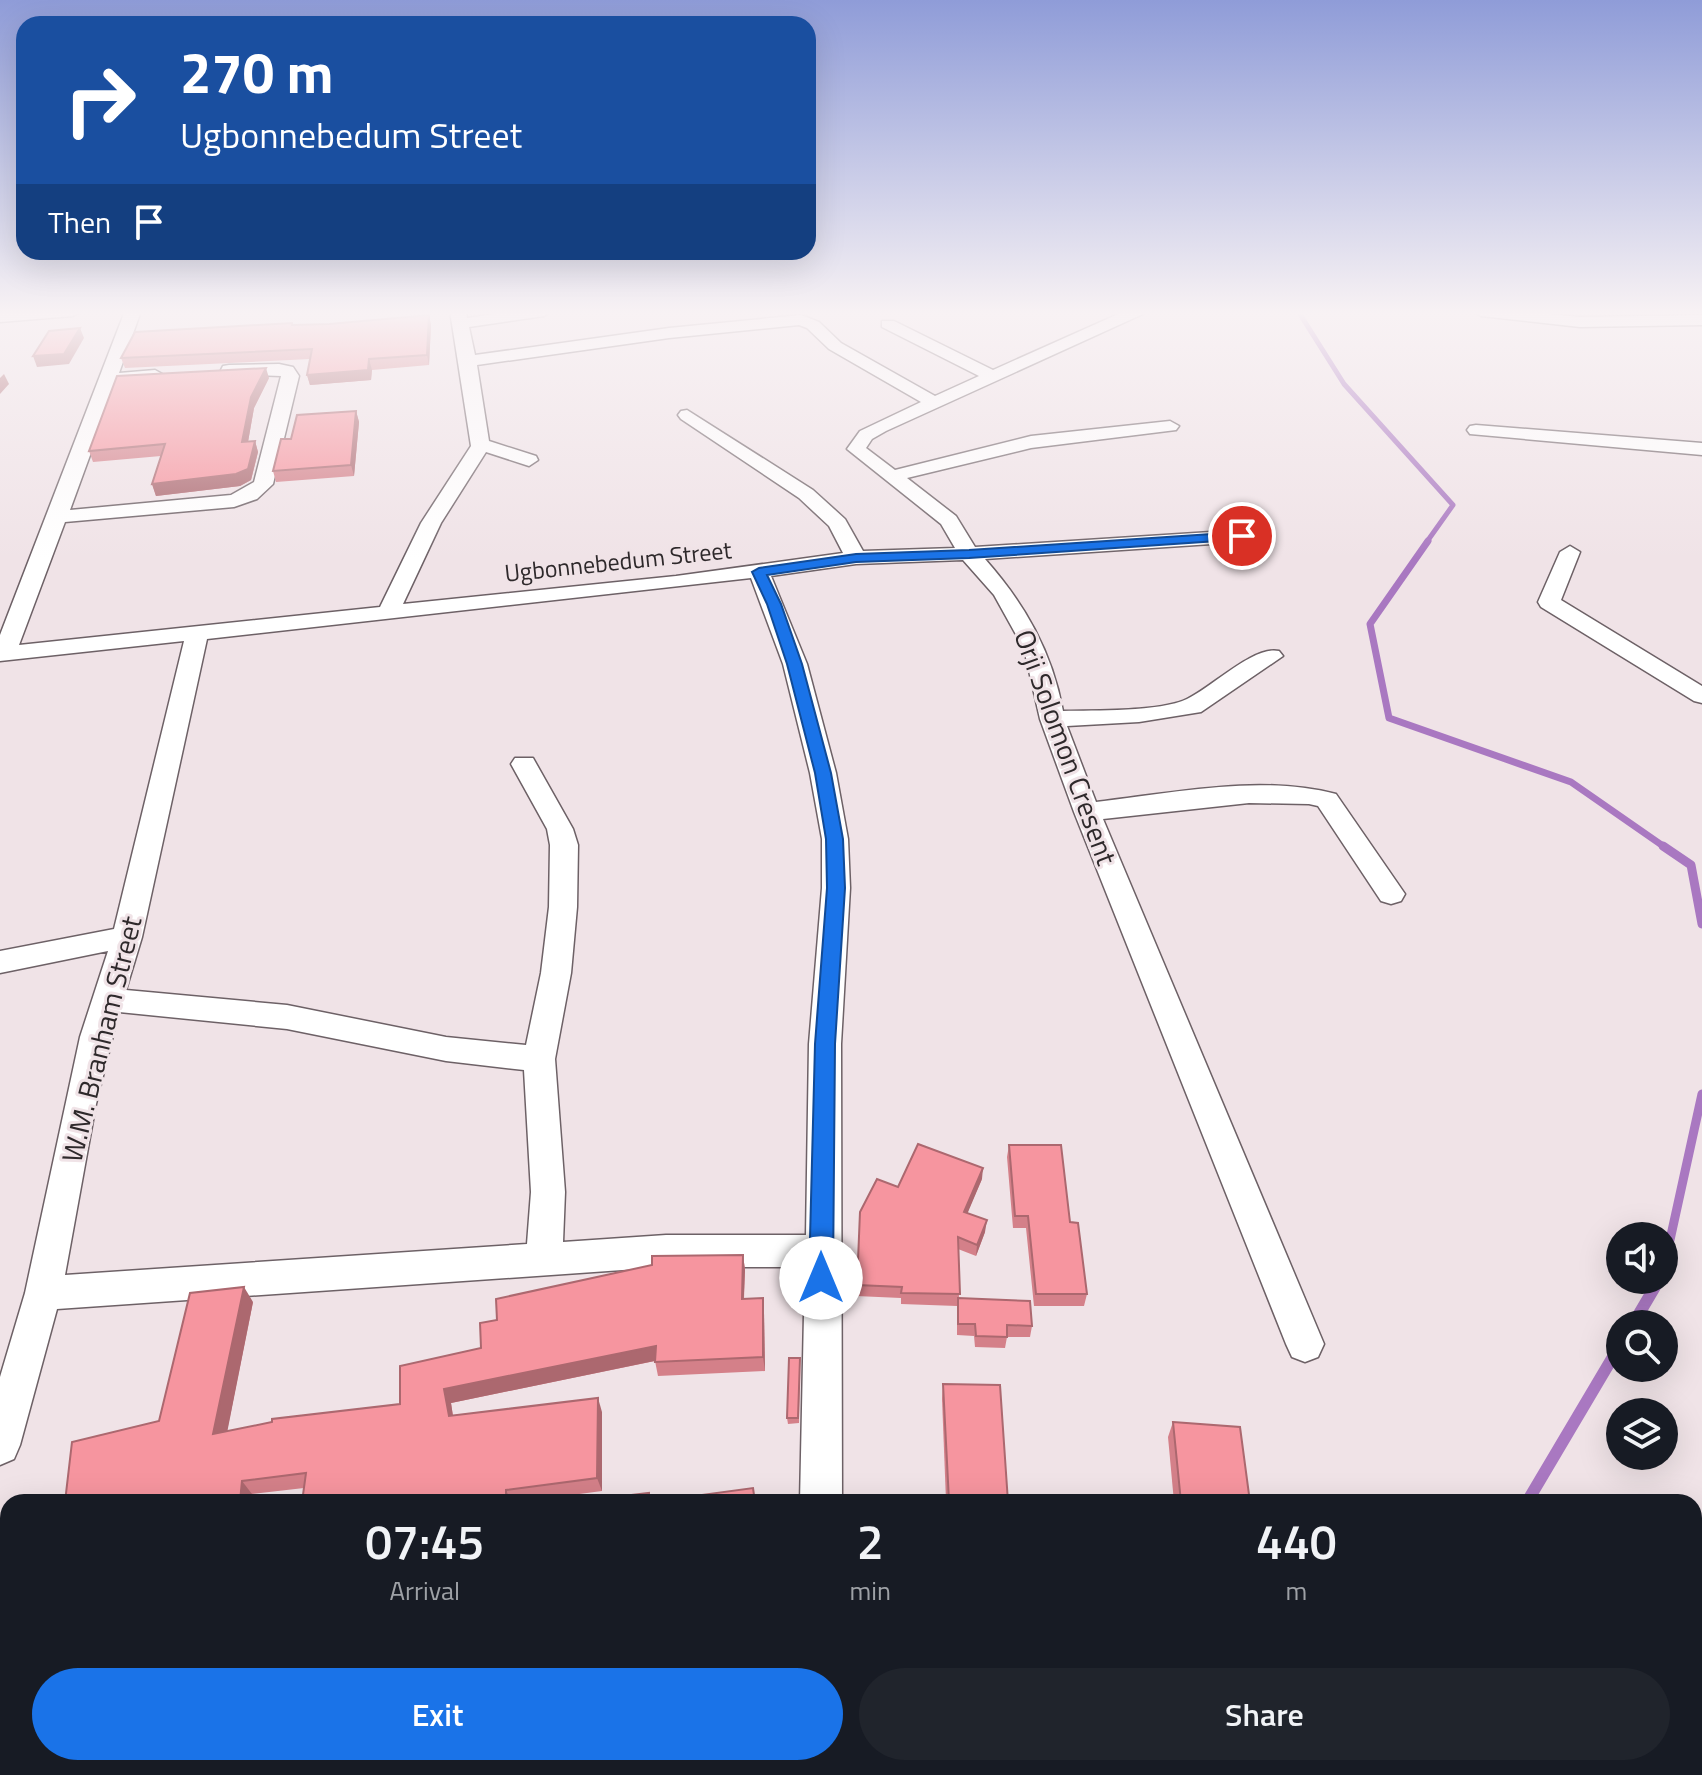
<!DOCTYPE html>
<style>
body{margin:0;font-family:"Titillium Web",sans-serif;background:#20242c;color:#f1f3f6;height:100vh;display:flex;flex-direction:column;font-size:30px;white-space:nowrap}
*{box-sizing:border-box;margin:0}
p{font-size:26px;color:#9ea1a6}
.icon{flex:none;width:44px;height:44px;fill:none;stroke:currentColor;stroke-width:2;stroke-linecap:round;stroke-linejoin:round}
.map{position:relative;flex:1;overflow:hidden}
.side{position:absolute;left:0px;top:1494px;width:1702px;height:282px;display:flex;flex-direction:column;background:#171b24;border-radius:24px 24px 0 0;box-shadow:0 8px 32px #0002}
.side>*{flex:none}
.top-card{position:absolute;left:16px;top:16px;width:800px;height:244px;border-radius:24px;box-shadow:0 8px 32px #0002;background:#1a4fa0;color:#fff;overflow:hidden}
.buttons{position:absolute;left:1606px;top:1222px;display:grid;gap:16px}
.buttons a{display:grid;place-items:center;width:72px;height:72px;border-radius:50%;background:#171b24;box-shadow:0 8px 32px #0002;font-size:40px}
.pin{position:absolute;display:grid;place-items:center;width:68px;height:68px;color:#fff;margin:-34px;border:4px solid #fff;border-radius:50%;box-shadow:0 2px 8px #0007}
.me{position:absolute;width:88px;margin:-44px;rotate:0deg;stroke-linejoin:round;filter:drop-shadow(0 0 6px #0008)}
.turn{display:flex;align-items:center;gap:28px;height:168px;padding:0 32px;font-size:36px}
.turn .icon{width:104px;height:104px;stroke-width:2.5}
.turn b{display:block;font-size:56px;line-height:68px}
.then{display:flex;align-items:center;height:76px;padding:0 32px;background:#0003;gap:16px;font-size:30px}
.eta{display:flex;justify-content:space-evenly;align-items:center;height:136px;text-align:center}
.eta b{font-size:48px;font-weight:600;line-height:56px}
.primary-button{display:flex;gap:16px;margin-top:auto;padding:16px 32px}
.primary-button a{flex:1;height:92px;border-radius:48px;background:#1a73e8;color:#fff;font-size:32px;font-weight:600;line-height:92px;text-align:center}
.primary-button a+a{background:#20242c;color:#f1f3f6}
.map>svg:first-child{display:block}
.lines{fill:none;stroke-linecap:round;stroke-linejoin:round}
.stream-far3{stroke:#a978c1;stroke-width:5}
.stream-far2{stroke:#a978c1;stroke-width:7}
.stream-far1{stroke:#a978c1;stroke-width:9}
.stream{stroke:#a978c1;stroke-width:12}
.street-casing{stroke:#6d6166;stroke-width:3}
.street{fill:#fff;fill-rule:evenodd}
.wall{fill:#d48089}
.shaded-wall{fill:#ac686f}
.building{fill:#f6959f;stroke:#ac686f;stroke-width:2}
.route{fill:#1a73e8;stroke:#114b97;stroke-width:2}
.labels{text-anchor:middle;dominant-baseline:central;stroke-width:6;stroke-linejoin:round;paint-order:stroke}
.far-street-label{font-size:24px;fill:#2e292b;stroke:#f0e3e7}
.street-label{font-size:28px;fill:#2e292b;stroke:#f0e3e7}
</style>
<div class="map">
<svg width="1702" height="1775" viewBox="0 0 1702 1775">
<rect width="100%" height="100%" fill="#f0e3e7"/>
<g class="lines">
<polyline class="stream-far3" points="1298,311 1344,384 1453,505 1426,543"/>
<polyline class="stream-far2" points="1428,541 1370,624 1389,718 1571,782 1666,848"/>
<g class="stream-far1">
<polyline points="1663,846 1691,865 1702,924"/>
<polyline points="1668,1249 1702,1094"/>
</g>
<g class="stream">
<polyline points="1664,1269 1669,1247"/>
<polyline points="1633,1324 1659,1280"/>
<polyline points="1527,1502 1620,1345"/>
<polyline points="1550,1768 1555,1775"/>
</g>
<defs>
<g id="street">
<polygon points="20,311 81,311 73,316 0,322 0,312"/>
<path d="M125,311H141L119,373L155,370L164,375L155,380L116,384L70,510L231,495L254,482L281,376L223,374L221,370L223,366L229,365L279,364L293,367L299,376L273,484L257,499L234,507L65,522L19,645L380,607L421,523L471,446L450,311H466L467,318L516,311H552L544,316L469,327L475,355L669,328L801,315L819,322L841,343L935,396L979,376L882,327V321H894L993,370L1125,311H1145L1143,314L886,431L872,439L866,448L895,470L1031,436L1170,421L1179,426L1176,430L1031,448L907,478L956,516L975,547L1242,530L1252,536L1242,542L985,559C1025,604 1052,652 1063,711C1094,710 1160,712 1187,699C1211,688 1254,645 1279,651L1283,656L1201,712L1139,722L1067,726L1096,802C1174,793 1260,774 1336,794L1405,894L1401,901L1391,904L1381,901L1318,806L1309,804L1249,803L1103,819L1324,1344L1318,1357L1305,1362L1292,1357L1286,1344L1074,812L1040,719L1024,649L994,595L963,560L856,564L771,576L807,664L836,773L848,839L850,888L841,1044L842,1502H800L805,1267H666L57,1309L20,1445L14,1459L0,1465V1377L25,1293L80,1037L108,951L0,973V951L114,929L184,641L0,661V635ZM799,325L807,328L829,349L921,402L860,431L847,449L941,524L955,548L863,551L845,519L813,490L687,410L681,411L678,415L681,419L799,498L829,526L843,553L676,576L403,604L441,523L486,452L529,466L538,460L536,456L489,441L477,365L669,338ZM751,578L783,664L810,773L822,839V888L809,1044L806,1235H666L563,1242L565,1192L555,1059L571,973L577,907L578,845L573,829L533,758H515L511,764L547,829L550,845L549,907L541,973L526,1045L446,1037L287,1005L126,990L142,937L207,639ZM119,1012L287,1029L446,1061L524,1070L531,1192L527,1244L65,1275L96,1104Z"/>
<polygon points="1473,311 1520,311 1580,317 1702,315 1702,325 1580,327 1481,316"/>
<polygon points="1476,425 1702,443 1702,455 1470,434 1467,430 1470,426"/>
<polygon points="1570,546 1580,552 1561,600 1702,686 1702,703 1694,701 1541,607 1538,602 1560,552"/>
<rect x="804" y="1768" width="46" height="7"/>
</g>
</defs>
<use href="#street" class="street-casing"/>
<use href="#street" class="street"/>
</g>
<g class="wall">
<polygon points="429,315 431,325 429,365 372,370 371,380 310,385 307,375 310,359 125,368 121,358 292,323 293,325 329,324"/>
<polygon points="269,378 254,408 248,442 255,441 258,452 251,480 240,486 156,496 152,484 161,456 93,462 89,451"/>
<polygon points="356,411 359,422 354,476 276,482 273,471 291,439"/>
<polygon points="1009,1145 1070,1222 1087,1294 1084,1306 1034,1306 1026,1228 1013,1228 1007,1157"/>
<polygon points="982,1179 967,1213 985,1232 976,1256 958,1249 959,1298 1032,1326 1030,1337 1007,1337 1005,1348 975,1347 974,1336 957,1335 957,1306 901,1304 901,1298 856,1296 857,1285"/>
<polygon points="743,1255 745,1270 744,1299 764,1313 765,1371 658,1376 655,1361 451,1403 453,1416 602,1412 602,1491 519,1502 302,1502 304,1488 252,1494 252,1502 65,1502 159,1421 253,1302 227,1431 400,1404 481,1348 497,1320"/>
<polygon points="800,1364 799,1423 788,1424 787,1418"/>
<polygon points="943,1384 1008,1502 946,1501 942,1399"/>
<polygon points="1173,1422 1250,1502 1174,1502 1168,1437"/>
<polygon points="70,1768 339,1768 338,1775 69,1775"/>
</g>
<g class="shaded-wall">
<polygon points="429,315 431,325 429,365 427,355"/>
<polygon points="80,328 84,338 69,364 37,367 33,356"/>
<polygon points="369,359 372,370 371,380 310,385 307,375"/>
<polygon points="266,368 269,378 254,408 246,453 242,442 251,397"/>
<polygon points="4,374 9,384 0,394 0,378"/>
<polygon points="356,411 359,422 354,476 351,465"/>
<polygon points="255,441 258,452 251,480 240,486 156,496 152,484"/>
<polygon points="983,1168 982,1179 963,1224 964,1212"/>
<polygon points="987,1220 985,1232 976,1256 977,1245"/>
<polygon points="743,1255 745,1270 743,1314 742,1299"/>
<polygon points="244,1287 253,1302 224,1448 213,1434"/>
<polygon points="763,1298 764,1313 765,1371 763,1357"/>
<polygon points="656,1346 659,1360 451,1403 455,1430 449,1416 444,1389"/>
<polygon points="598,1398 602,1412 602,1491 597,1478"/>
<polygon points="242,1481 252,1494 252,1502 234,1502"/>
<polygon points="506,1490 511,1502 506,1502"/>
<polygon points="327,1768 339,1768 338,1775 333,1775"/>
<rect x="536" y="1768" width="7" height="7"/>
</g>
<g class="building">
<polygon points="429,315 427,355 369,359 368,370 307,375 312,349 121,358 135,332 292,323 292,325 329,324"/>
<polygon points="80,328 64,354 33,356 49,331"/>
<polygon points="266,368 251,397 242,442 255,441 248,469 236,474 152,484 165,444 89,451 117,376"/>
<polygon points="356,411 351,465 273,471 281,439 291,439 297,415"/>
<polygon points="918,1144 983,1168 964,1212 987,1220 977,1245 958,1237 960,1294 901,1293 902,1287 857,1285 860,1212 877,1179 898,1187"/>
<polygon points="1009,1145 1061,1145 1070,1222 1078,1223 1087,1294 1036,1294 1028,1216 1015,1216"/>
<polygon points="743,1255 742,1299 763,1298 763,1357 655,1362 656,1346 444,1389 449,1416 598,1398 597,1478 506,1490 506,1502 302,1502 306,1473 242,1481 240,1501 234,1502 65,1502 72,1442 159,1421 190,1293 244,1287 213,1434 272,1422 272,1419 400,1404 400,1366 481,1348 480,1323 497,1320 496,1299 652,1265 652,1256"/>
<polygon points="958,1298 1030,1301 1032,1326 1007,1325 1007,1337 976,1336 975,1324 958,1324"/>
<polygon points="789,1358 800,1358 798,1418 787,1418"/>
<polygon points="943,1384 1000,1385 1008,1502 858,1502 858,1499 949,1501"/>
<polygon points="1173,1422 1240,1427 1250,1502 1181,1502"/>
<polygon points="753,1488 755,1502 650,1502"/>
<polygon points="649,1493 649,1502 590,1502 590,1500"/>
<polygon points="70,1768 327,1768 284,1775 69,1775"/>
<rect x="464" y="1768" width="72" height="7"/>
<polygon points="877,1768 1040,1768 1041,1775 877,1775"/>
</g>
<linearGradient id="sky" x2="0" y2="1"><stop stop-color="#8f9cd8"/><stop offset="0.56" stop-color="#f8f2f4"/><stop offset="1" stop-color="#f8f2f4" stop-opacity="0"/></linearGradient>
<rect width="1702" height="559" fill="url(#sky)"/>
<polygon class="route" points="1242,532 1249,536 1247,539 969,558 856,562 767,575 781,604 802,664 831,773 843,839 845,888 835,1044 833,1278 829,1285 821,1288 813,1285 809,1278 815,1044 827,888 826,839 815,773 787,664 767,604 752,572 759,568 856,554 969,550"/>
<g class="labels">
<g class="far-street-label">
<text transform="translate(618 561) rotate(-6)">Ugbonnebedum Street</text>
</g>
<g class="street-label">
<text transform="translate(1066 747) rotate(70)">Orji Solomon Cresent</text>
<text transform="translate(101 1039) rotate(-76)">W.M. Branham Street</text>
</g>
</g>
</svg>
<div class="buttons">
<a><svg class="icon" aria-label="sound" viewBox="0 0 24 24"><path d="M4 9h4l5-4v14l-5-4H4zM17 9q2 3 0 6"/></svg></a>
<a><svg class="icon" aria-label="search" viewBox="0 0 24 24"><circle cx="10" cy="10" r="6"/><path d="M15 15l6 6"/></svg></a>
<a><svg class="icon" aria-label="layers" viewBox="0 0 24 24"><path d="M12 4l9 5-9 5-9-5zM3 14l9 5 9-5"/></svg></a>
</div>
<div class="pin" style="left:1242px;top:536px;background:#d93025"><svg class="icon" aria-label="arrive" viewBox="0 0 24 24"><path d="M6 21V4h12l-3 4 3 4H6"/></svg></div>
<svg class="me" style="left:821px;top:1278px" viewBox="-20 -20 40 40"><circle r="19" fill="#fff"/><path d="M0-13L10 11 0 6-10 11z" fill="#1a73e8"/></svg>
<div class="top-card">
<div class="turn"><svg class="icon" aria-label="right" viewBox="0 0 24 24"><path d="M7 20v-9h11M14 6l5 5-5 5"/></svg><div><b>270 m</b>Ugbonnebedum Street</div></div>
<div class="then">Then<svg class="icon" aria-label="arrive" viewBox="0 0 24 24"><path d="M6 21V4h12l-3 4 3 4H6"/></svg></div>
</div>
<section class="side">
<div class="eta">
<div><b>07:45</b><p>Arrival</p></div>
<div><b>2</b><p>min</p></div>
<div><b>440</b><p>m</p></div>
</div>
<div class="primary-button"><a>Exit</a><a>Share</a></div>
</section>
</div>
